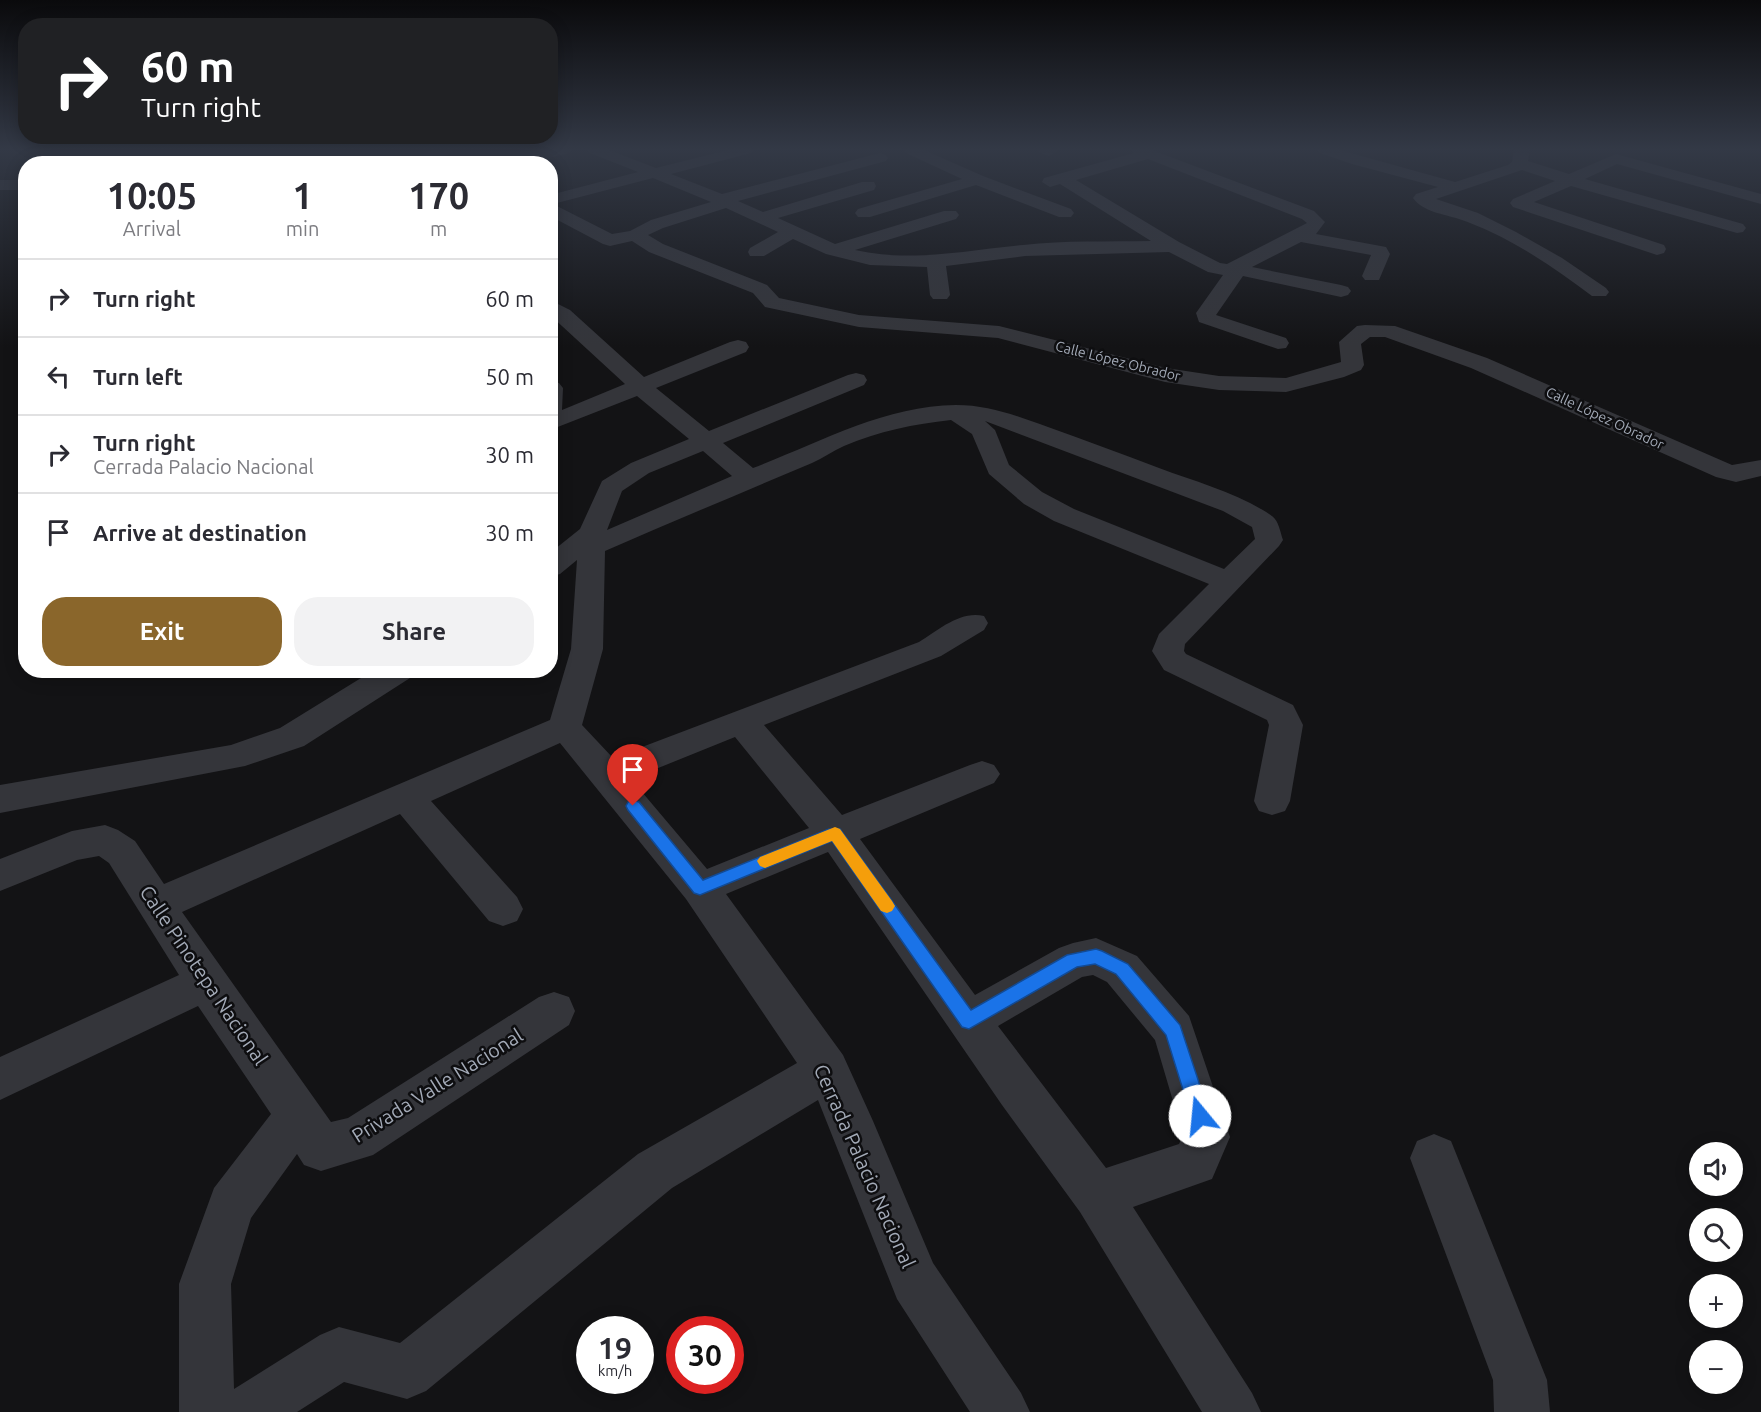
<!DOCTYPE html>
<meta charset="utf-8">
<style>
body{margin:0;font-family:Ubuntu,sans-serif;background:#f2f2f3;color:#2b2b33;height:100vh;display:flex;flex-direction:column;font-size:22px;white-space:nowrap}
*{box-sizing:border-box;margin:0}
p{font-size:20px;color:#7c7c81}
.icon{flex:none;width:33px;height:33px;fill:none;stroke:currentColor;stroke-width:2;stroke-linecap:round;stroke-linejoin:round}
.map{position:relative;flex:1;overflow:hidden}
.panel{position:absolute;left:18px;top:156px;width:540px;height:522px;display:flex;flex-direction:column;background:#fff;border-radius:24px;box-shadow:0 3px 15px #0003}
.panel>*{flex:none}
.top-card{position:absolute;left:18px;top:18px;width:540px;height:126px;border-radius:24px;box-shadow:0 3px 15px #0003;background:#202124;color:#fff;overflow:hidden}
.buttons{position:absolute;left:1689px;top:1142px;display:grid;gap:12px}
.buttons a{display:grid;place-items:center;width:54px;height:54px;border-radius:50%;background:#fff;box-shadow:0 3px 15px #0003;font-size:30px}
.speed{position:absolute;left:576px;top:1316px;display:flex;gap:12px;font-size:30px;font-weight:700;text-align:center}
.speed>*{display:grid;place-content:center;width:78px;height:78px;border-radius:50%;background:#fff;box-shadow:0 3px 15px #0003;line-height:1}
.speed small{font-size:15px;font-weight:400}
.speed .limit{border:9px solid #d22;background:#fff;color:#111}
.pin{position:absolute;display:grid;place-items:center;width:51px;height:51px;color:#fff;margin:-62px -26px;border-radius:50% 50% 50% 0;rotate:-45deg;box-shadow:0 0 6px #0007}
.pin .icon{rotate:45deg}
.me{position:absolute;width:66px;margin:-33px;rotate:343deg;stroke-linejoin:round;filter:drop-shadow(0 0 4px #0008)}
.turn{display:flex;align-items:center;gap:21px;height:126px;padding:0 24px;font-size:27px}
.turn .icon{width:78px;height:78px;stroke-width:2.5}
.turn b{display:block;font-size:42px;line-height:51px}
.eta{display:flex;justify-content:space-evenly;align-items:center;height:102px;text-align:center}
.eta b{font-size:36px;font-weight:700;line-height:42px}
.primary-button{display:flex;gap:12px;margin-top:auto;padding:12px 24px}
.primary-button a{flex:1;height:69px;border-radius:24px;background:#8a662b;color:#fff;font-size:24px;font-weight:700;line-height:69px;text-align:center}
.primary-button a+a{background:#f2f2f3;color:#2b2b33}
ul{padding:0;list-style:none}
li{display:flex;align-items:center;gap:18px;height:78px;padding:0 24px;border-top:2px solid #e1e1e2}
li div{flex:1}
li b{display:block;font-size:22px}
li em{font-style:normal}
.map>svg:first-child{display:block}
.lines{fill:none;stroke-linecap:round;stroke-linejoin:round}
.street{fill:#34353a;fill-rule:evenodd}
.route{fill:#1a73e8;stroke:#114b97;stroke-width:1.5}
.slow{fill:#f59e0b}
.labels{text-anchor:middle;dominant-baseline:central;stroke-width:5;stroke-linejoin:round;paint-order:stroke}
.far-street-label{font-size:14px;fill:#a3aab7;stroke:#0e0e10}
.near-street-label{font-size:20px;fill:#a3aab7;stroke:#0e0e10}
</style>
<div class="map">
<svg width="1761" height="1412" viewBox="0 0 1761 1412">
<rect width="100%" height="100%" fill="#131315"/>
<g class="lines">
<g class="street">
<polygon points="432,150 453,150 451,153 425,164 402,164"/>
<polygon points="542,150 572,150 570,153 520,164 485,164 493,159"/>
<path d="M588,150H609L656,168L728,150H753L751,153L671,174L722,194L880,153L886,155L888,158L886,161L738,201L763,212L862,182H874L876,186L874,190L778,218L835,244L944,211H956L959,215L956,219L855,250C911,263 967,250 1023,245C1065,240 1109,242 1151,241L1060,184L1050,187L1042,182L1044,178L1134,153L1131,150H1152L1314,211L1325,222L1316,234L1386,247L1390,254L1379,280H1365L1362,276L1371,255L1301,242L1252,267L1341,285L1348,287L1351,291L1348,295L1341,297L1243,276L1216,315L1286,338L1289,343L1286,348L1278,349L1199,322L1196,313L1223,275L1208,272L1169,252L1025,256L946,266L950,295L947,299H933L930,295L927,267L870,265L826,254L793,239L764,256H750L748,252L750,248L778,232L726,208L663,228L648,235L663,244L767,285L779,298L859,315L999,326L1166,368L1219,376L1286,378L1341,362L1339,342L1357,326L1365,325L1395,326L1487,358L1732,465L1761,460V476L1736,482L1716,477L1471,368L1385,337H1370L1361,344L1364,365L1361,370L1344,377L1286,392L1219,390L1165,382L998,338L859,327L765,307L753,293L649,252L632,241L610,246L603,244L550,216V195L638,172L590,153ZM1148,159L1302,219L1307,223L1227,264L1220,263L1179,242L1076,180ZM653,178L711,202L651,220L630,231L612,234L553,204Z"/>
<polygon points="904,150 924,150 983,176 1071,209 1074,213 1071,217 1059,217 976,185 870,217 858,217 855,213 858,209 962,179 906,153"/>
<polygon points="1038,150 1056,150 1057,151 1049,156 1040,153"/>
<path d="M1318,150H1340L1455,182L1508,165L1512,162L1514,150H1530L1528,161L1569,174L1616,154L1761,194V204L1617,164L1585,179L1743,224L1746,228L1743,232L1737,233L1571,186L1534,202L1664,245L1666,249L1664,253L1657,255L1513,207L1510,203L1513,199L1555,181L1522,170L1436,199L1478,213L1516,232L1562,258L1606,288L1609,292L1606,296H1592C1552,266 1507,235 1459,219C1444,214 1423,212 1413,198L1416,194L1438,187L1352,164L1320,153Z"/>
<rect x="0" y="180" width="26" height="10"/>
<path d="M550,300L570,310L644,377L730,342L738,340L746,342L749,347L746,352L656,388L709,431L848,375L856,373L864,375L867,380L864,385L723,443L753,468C819,443 883,406 956,405C989,405 1017,416 1048,427C1085,440 1122,454 1159,468C1196,482 1239,493 1272,516C1279,521 1280,532 1283,540L1279,546L1185,644L1184,651L1186,654L1293,705L1303,725L1290,801L1285,811L1272,815L1259,811L1254,801L1269,725L1267,720L1164,670L1152,651L1159,634L1209,584L1054,521L1024,504L989,474L972,434L951,420C914,424 879,431 844,446C833,451 823,458 812,463C743,492 674,521 605,551L603,649L582,725L613,758L919,642C938,630 961,610 984,616L988,623L984,630L941,656L764,725L842,815L970,765L982,761L994,765L1000,774L994,783L860,839L975,995L1059,948L1073,943L1096,938L1137,956L1189,1016L1230,1137L1212,1179L1133,1207L1252,1393L1261,1412H1202L1080,1212L1002,1105L828,852L726,894L843,1055L873,1121L933,1263L1021,1393L1030,1412H970L897,1299L818,1100L672,1188L426,1391L407,1399L344,1382L297,1412H179V1284L214,1188L271,1114L198,1006L0,1100V1057L179,975L109,863L99,856L77,860L0,891V859L72,831L105,825L118,830L135,841L164,884L550,720L571,649L577,560L560,574L550,577V553L580,529L602,481L631,463L689,439L637,396L550,430V381L559,383L563,388L562,410L625,384L550,315ZM985,421L1223,511L1252,527L1255,539L1224,569L1074,509L1042,492L1009,465L995,430ZM703,451L732,476L607,530L622,491L649,473ZM735,737L809,828L707,869L631,779ZM560,743L686,899L797,1063L638,1154L400,1343L339,1327L320,1335L234,1389L231,1284L251,1218L297,1154L304,1165L321,1171L373,1155L569,1025L575,1011L569,997L554,992L539,997L348,1118L331,1122L182,912L400,814L489,921L503,926L517,921L523,909L517,897L431,801ZM1093,975L1107,982L1155,1040L1183,1135L1179,1144L1106,1168L998,1026L1082,977Z"/>
<polygon points="374,670 415,670 410,678 304,746 245,766 0,813 0,785 231,745 280,728"/>
<polygon points="1434,1134 1451,1141 1547,1380 1550,1412 1494,1412 1493,1380 1410,1158 1417,1141"/>
</g>
</g>
<linearGradient id="sky" x2="0" y2="1"><stop stop-color="#0a0a0c"/><stop offset="0.43" stop-color="#333946"/><stop offset="1" stop-color="#333946" stop-opacity="0"/></linearGradient>
<rect width="1761" height="347" fill="url(#sky)"/>
<polygon class="route" points="633,800 639,802 703,880 829,829 840,829 971,1010 1067,955 1096,949 1102,951 1128,964 1180,1025 1210,1116 1207,1122 1200,1125 1193,1122 1166,1035 1116,974 1095,964 1077,967 969,1029 962,1027 832,841 700,895 694,893 628,810 626,806 628,802"/>
<polygon class="slow" points="835,827 840,829 892,901 895,906 892,911 887,913 881,911 832,841 765,868 760,866 757,861 760,857"/>
<g class="labels">
<g class="far-street-label">
<text transform="translate(1118 361) rotate(14)">Calle López Obrador</text>
<text transform="translate(1605 418) rotate(25)">Calle López Obrador</text>
</g>
<g class="near-street-label">
<text transform="translate(204 975) rotate(56)">Calle Pinotepa Nacional</text>
<text transform="translate(437 1085) rotate(-32)">Privada Valle Nacional</text>
<text transform="translate(865 1166) rotate(66)">Cerrada Palacio Nacional</text>
</g>
</g>
</svg>
<div class="buttons">
<a><svg class="icon" aria-label="sound" viewBox="0 0 24 24"><path d="M4 9h4l5-4v14l-5-4H4zM17 9q2 3 0 6"/></svg></a>
<a><svg class="icon" aria-label="search" viewBox="0 0 24 24"><circle cx="10" cy="10" r="6"/><path d="M15 15l6 6"/></svg></a>
<a>+</a>
<a>−</a>
</div>
<div class="speed"><div>19<small>km/h</small></div><div class="limit">30</div></div>
<div class="pin" style="left:633px;top:806px;background:#d93025"><svg class="icon" aria-label="arrive" viewBox="0 0 24 24"><path d="M6 21V4h12l-3 4 3 4H6"/></svg></div>
<svg class="me" style="left:1200px;top:1116px" viewBox="-20 -20 40 40"><circle r="19" fill="#fff"/><path d="M0-13L10 11 0 6-10 11z" fill="#1a73e8"/></svg>
<div class="top-card">
<div class="turn"><svg class="icon" aria-label="right" viewBox="0 0 24 24"><path d="M7 20v-9h11M14 6l5 5-5 5"/></svg><div><b>60 m</b>Turn right</div></div>
</div>
<section class="panel">
<div class="eta">
<div><b>10:05</b><p>Arrival</p></div>
<div><b>1</b><p>min</p></div>
<div><b>170</b><p>m</p></div>
</div>
<ul>
<li><svg class="icon" aria-label="right" viewBox="0 0 24 24"><path d="M7 20v-9h11M14 6l5 5-5 5"/></svg><div><b>Turn right</b></div><em>60 m</em></li>
<li><svg class="icon" aria-label="left" viewBox="0 0 24 24"><path d="M17 20v-9H6M10 6l-5 5 5 5"/></svg><div><b>Turn left</b></div><em>50 m</em></li>
<li><svg class="icon" aria-label="right" viewBox="0 0 24 24"><path d="M7 20v-9h11M14 6l5 5-5 5"/></svg><div><b>Turn right</b><p>Cerrada Palacio Nacional</p></div><em>30 m</em></li>
<li><svg class="icon" aria-label="arrive" viewBox="0 0 24 24"><path d="M6 21V4h12l-3 4 3 4H6"/></svg><div><b>Arrive at destination</b></div><em>30 m</em></li>
</ul>
<div class="primary-button"><a>Exit</a><a>Share</a></div>
</section>
</div>
